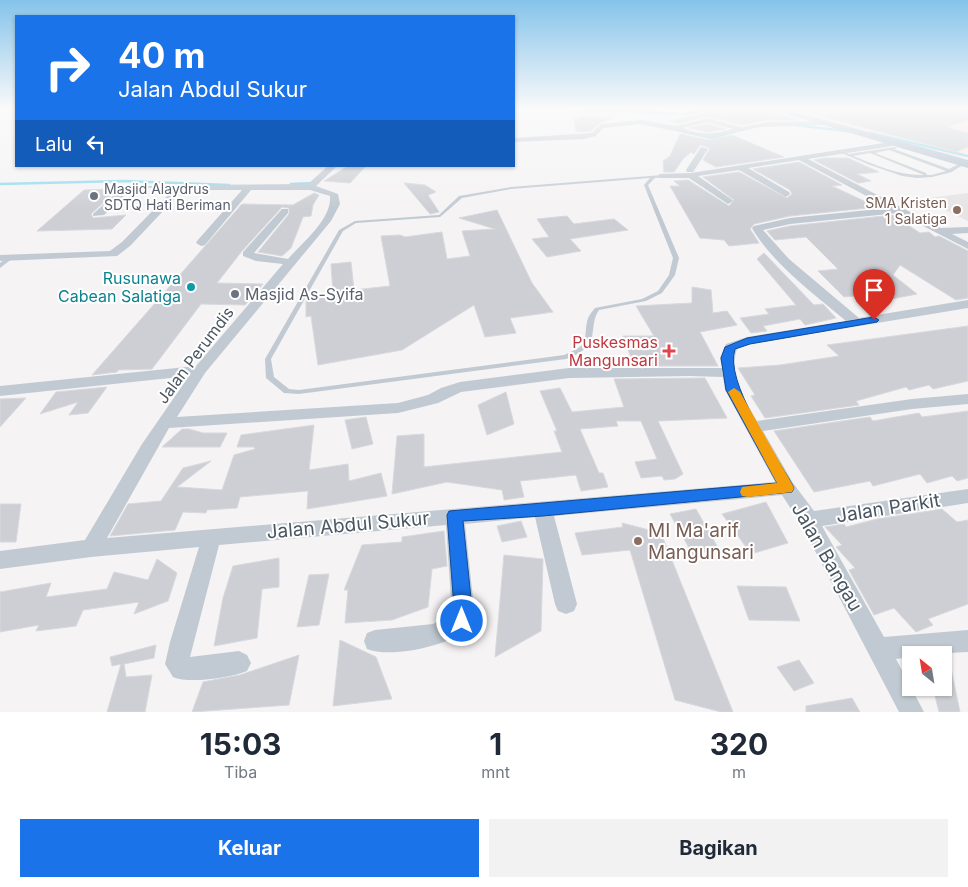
<!DOCTYPE html>
<html lang="id">
<style>
body{margin:0;font-family:Inter,sans-serif;background:#f2f2f3;color:#1f2937;height:100vh;display:flex;flex-direction:column;font-size:19px;white-space:nowrap}
*{box-sizing:border-box;margin:0}
p{font-size:16px;color:#747a83}
.icon{flex:none;width:28px;height:28px;fill:none;stroke:currentColor;stroke-width:2;stroke-linecap:round;stroke-linejoin:round}
.map{position:relative;height:712px;overflow:hidden}
.drawer{display:flex;flex-direction:column;background:#fff;flex:1}
.drawer>*{flex:none}
.guide{position:absolute;left:15px;top:15px;width:500px;height:152px;border-radius:0px;box-shadow:0 1px 4px #0004;background:#1a73e8;color:#fff;overflow:hidden}
.needle{width:32px;rotate:330deg}
.controls{position:absolute;left:902px;top:646px;display:grid;gap:10px}
.controls a{display:grid;place-items:center;width:50px;height:50px;border-radius:0px;background:#fff;box-shadow:0 1px 4px #0004;font-size:25px}
.pin{position:absolute;display:grid;place-items:center;width:42px;height:42px;color:#fff;margin:-51px -21px;border-radius:50% 50% 50% 0;rotate:-45deg;box-shadow:0 0 5px #0007}
.pin .icon{rotate:45deg}
.me{position:absolute;width:55px;margin:-28px;rotate:0deg;stroke-linejoin:round;filter:drop-shadow(0 0 4px #0008)}
.turn{display:flex;align-items:center;gap:18px;height:105px;padding:0 20px;font-size:22px}
.turn .icon{width:65px;height:65px;stroke-width:2.5}
.turn b{display:block;font-size:35px;line-height:42px}
.then{display:flex;align-items:center;height:48px;padding:0 20px;background:#0003;gap:10px;font-size:19px}
.eta{display:flex;justify-content:space-evenly;align-items:center;height:85px;text-align:center}
.eta b{font-size:30px;font-weight:700;line-height:35px}
.primary-button{display:flex;gap:10px;margin-top:auto;padding:10px 20px}
.primary-button a{flex:1;height:58px;border-radius:0px;background:#1a73e8;color:#fff;font-size:20px;font-weight:700;line-height:58px;text-align:center}
.primary-button a+a{background:#f2f2f3;color:#1f2937}
.map>svg:first-child{display:block}
.education{fill:#e6e4e5}
.medical{fill:#fce8e6}
.lines{fill:none;stroke-linecap:round;stroke-linejoin:round}
.stream{stroke:#90daee;stroke-width:2.5}
.building{fill:#cdcfd5;stroke:#d7d9de}
.lane{fill:#c1cad2;fill-rule:evenodd}
.street{fill:#c1cad2;fill-rule:evenodd}
.primary{fill:#b3c2d1;fill-rule:evenodd}
.route{fill:#1a73e8;stroke:#114b97}
.slow{fill:#f59e0b}
.worship-dot{fill:#6b7280;stroke:#fff;stroke-width:2}
.education-dot{fill:#8d6e63;stroke:#fff;stroke-width:2}
.culture-dot{fill:#0f9aa8;stroke:#fff;stroke-width:2}
.health-dot{fill:#e0444e;stroke:#fff;stroke-width:2}
.labels{text-anchor:middle;dominant-baseline:central;stroke-width:4;stroke-linejoin:round;paint-order:stroke}
.far-worship-label{font-size:14px;fill:#5b616d;stroke:#fff;text-anchor:start}
.far-education-label{font-size:14px;fill:#785e54;stroke:#fff;text-anchor:end}
.culture-label{font-size:16px;fill:#0d838f;stroke:#fff;text-anchor:end}
.worship-label{font-size:16px;fill:#5b616d;stroke:#fff;text-anchor:start}
.health-label{font-size:16px;fill:#be3a42;stroke:#fff;text-anchor:end}
.street-label{font-size:16px;fill:#4a5661;stroke:#fff}
.near-street-label{font-size:19px;fill:#4a5661;stroke:#fff}
.near-education-label{font-size:19px;fill:#785e54;stroke:#fff;text-anchor:start}
</style>
<div class="map">
<svg width="968" height="712" viewBox="0 0 968 712">
<rect width="100%" height="100%" fill="#f5f3f3"/>
<polygon class="education" points="968,193 968,221 922,199"/>
<polygon class="medical" points="781,109 968,109 968,156 960,159"/>
<g class="lines">
<g class="stream">
<polyline points="567,109 683,114 701,112"/>
<polyline points="820,109 839,112"/>
<polyline points="794,125 847,131"/>
<polyline points="684,132 712,138 744,129"/>
<polyline points="870,133 968,156"/>
<polyline points="0,184 124,181 229,185"/>
<polyline points="291,184 314,183"/>
</g>
</g>
<g class="building">
<polygon points="694,109 763,109 799,120 768,120 741,125 707,116 678,124 669,121 700,114 693,112"/>
<polygon points="794,109 802,109 822,115 845,109 968,109 968,120 947,127 968,133 968,147 956,152"/>
<polygon points="580,116 598,118 613,118 600,123 591,131 580,132 576,131 574,118 580,119"/>
<polygon points="707,124 726,129 708,132 689,128"/>
<polygon points="680,134 709,140 732,135 784,157 716,167 703,160 710,148 700,145 694,154 691,152 683,159 674,172 664,172 663,161 670,156"/>
<polygon points="825,158 848,158 879,172 857,174 871,181 858,183 814,160"/>
<polygon points="799,162 842,185 832,186 877,207 790,216 754,224 750,229 759,243 729,246 724,240 700,238 670,186 680,186 674,181 688,180 729,206 734,200 703,177 739,172 787,198 792,194 790,190 753,169"/>
<polygon points="348,166 366,166 350,183 324,181"/>
<polygon points="404,183 425,185 436,192 428,195 439,212 430,214"/>
<polygon points="118,189 91,214 93,218 126,215 112,229 37,231 84,190"/>
<polygon points="314,193 319,195 313,205 311,216 303,217 291,248 282,256 258,252 289,214 289,208 282,207 242,251 217,283 263,284 245,305 201,304 152,369 118,370 117,372 92,375 242,204 293,205"/>
<polygon points="497,210 532,283 553,312 510,318 516,333 485,337 474,305 402,350 318,365 311,316 306,317 306,301 309,296 333,293 331,264 351,262 354,290 390,286 381,236 400,235 405,237 442,232 447,259 470,256 462,231 495,229 459,218"/>
<polygon points="893,215 920,233 929,232 935,237 939,236 968,251 968,298 956,300 900,265 893,275 917,294 876,302 883,309 869,311 854,296 844,297 818,271 838,269 806,237 775,240 767,231 790,226"/>
<polygon points="567,216 574,224 614,219 628,230 570,239 581,251 547,257 532,239 549,237 537,219"/>
<polygon points="764,253 814,305 823,304 836,318 805,325 800,319 763,326 767,331 751,333 740,318 769,314 765,309 796,305 757,259"/>
<polygon points="692,287 711,290 713,313 727,311 737,325 700,332 718,366 634,366 623,336 654,336 636,306 692,303"/>
<polygon points="968,326 968,381 933,389 929,385 909,390 906,387 856,401 859,405 765,418 751,396 755,395 738,368 780,365 839,356 827,345"/>
<polygon points="705,378 727,418 658,421 683,474 675,479 664,480 662,476 641,478 635,462 657,459 641,421 616,421 618,426 580,429 599,473 603,473 608,487 581,491 576,475 520,481 524,497 504,500 502,490 447,482 392,494 397,436 424,434 424,467 562,452 554,431 557,431 540,391 560,388 572,412 624,407 614,379"/>
<polygon points="107,387 88,413 69,415 78,402 40,414 56,392"/>
<polygon points="506,392 514,424 487,435 478,405"/>
<polygon points="26,398 0,427 0,399"/>
<polygon points="968,411 968,478 957,481 952,476 927,483 920,474 873,486 870,481 814,492 774,431 870,417 873,421 919,413 922,417"/>
<polygon points="366,417 373,444 352,449 345,420"/>
<polygon points="314,425 309,470 348,464 349,481 381,473 387,496 307,509 308,491 240,497 237,508 207,510 206,513 183,512 175,530 110,536 128,504 161,501 183,468 211,461 177,487 222,490 234,455 255,449 254,447 237,447 241,435"/>
<polygon points="182,429 189,429 203,433 227,433 220,447 162,447"/>
<polygon points="766,502 788,543 751,554 722,514"/>
<polygon points="0,504 21,504 16,542 0,542"/>
<polygon points="696,509 717,546 694,557 670,514"/>
<polygon points="942,509 957,522 968,520 968,604 928,619 933,625 916,632 894,608 874,615 849,570 855,568 836,547 842,545 825,527 844,524 846,527 877,519"/>
<polygon points="521,521 527,537 502,542 497,526"/>
<polygon points="622,523 661,533 733,712 721,712 675,700 630,550 582,555 575,533 623,527"/>
<polygon points="444,531 447,566 432,569 428,607 392,620 345,623 348,590 344,590 362,545 402,542 402,537"/>
<polygon points="504,555 543,559 541,631 495,657"/>
<polygon points="279,558 279,587 262,589 257,638 214,646 223,598 233,566"/>
<polygon points="157,559 177,573 168,601 134,614 139,602 83,610 76,626 36,631 39,625 0,632 0,592 51,583 46,597 107,589 114,572 148,580"/>
<polygon points="329,574 319,625 297,627 309,575"/>
<polygon points="737,586 786,587 800,621 749,620"/>
<polygon points="340,640 376,657 392,699 333,706"/>
<polygon points="156,645 154,658 124,664 126,677 152,675 145,712 107,712 121,664 112,666 110,657"/>
<polygon points="299,655 289,705 192,712 203,682 240,675"/>
<polygon points="944,658 949,658 960,712 939,712 933,688 944,688"/>
<polygon points="799,660 814,683 794,691 777,667"/>
<polygon points="852,698 860,712 806,712 806,706"/>
</g>
<g class="lines">
<g class="lane">
<path d="M895,147L897,148L894,149L949,169L963,162L966,163L953,171L952,172L932,177L917,178L902,176L870,165L839,152L841,151L849,154ZM889,150L946,171L932,175H927L926,173L875,153ZM870,153L924,175C899,176 876,165 853,156Z"/>
<path d="M662,175H663V177L655,178L648,185L679,258L675,275L662,293L646,301L599,310C593,319 594,327 592,337C589,349 577,355 566,359L299,394L284,393L266,378L265,359L339,230L355,221L439,215L459,196L511,187ZM650,178L644,185L673,258L669,275L658,291L642,299L595,308C592,312 588,316 587,322C585,329 587,338 582,345C577,350 570,352 564,355L299,390L289,389L274,377L271,359L343,231L356,223L440,217L462,198L511,189Z"/>
<polygon points="136,185 138,186 181,186 183,187 181,188 135,188 128,192 104,215 93,216 93,214 124,186"/>
<polygon points="11,255 13,256 13,258 0,268 0,263"/>
</g>
<g class="street">
<path d="M707,118L741,127L768,122L823,121L826,123L823,125L760,127L709,138L640,124L603,128L596,136L584,139L514,142V138L592,133L601,124L640,120L677,126ZM707,122L733,129C716,134 701,136 683,128Z"/>
<path d="M896,141H899V145L808,159L941,228L968,227V233L952,234L968,242V249L898,213L790,224L763,230L789,259L859,318L968,300V308L750,344L737,349C728,374 745,400 757,421L912,399L968,394V404L912,409L763,431L793,483L814,511L968,489V503L822,526L884,637L968,630V652L911,655V657L896,659L924,712H899L802,526L782,495L554,516L577,604L574,611L566,614L558,611L555,604L535,517L465,524L474,608L470,629C449,645 392,659 367,649L364,641L367,633L375,630L433,624L452,615L446,525L219,545L190,657L239,651L247,655L251,663L247,671C230,678 189,684 173,677L165,664L170,642L199,547L91,557L0,569V551L85,540L142,444L189,376L0,396V386L196,366L283,264L256,261L243,256V252L282,209H288V213L254,253L288,259C303,242 332,219 330,196L310,190H251L205,245L201,246L196,243L197,241L242,190H183L130,246L117,256L0,261V255L110,251L122,242L178,185L308,184L328,166H337L316,186L338,194L340,204L331,221L205,373L177,417L398,403L428,395L441,388L460,382L569,368H722L720,358L726,344L747,337L846,321C815,295 772,263 752,228L754,226L790,218L889,208L799,160L748,168L789,192L790,194L786,197L739,170L698,176L731,199L733,201L728,204L689,178H659V174L691,173ZM689,376L723,377L725,390L775,482L107,538L169,428L398,413L438,403L461,392L569,378Z"/>
<polygon points="701,147 708,149 693,172 687,172 686,170"/>
</g>
<polygon class="primary" points="770,109 785,109 968,160 968,168"/>
</g>
<linearGradient id="sky" x2="0" y2="1"><stop stop-color="#85c3ea"/><stop offset="0.52" stop-color="#fafafa"/><stop offset="1" stop-color="#fafafa" stop-opacity="0"/></linearGradient>
<rect width="968" height="209" fill="url(#sky)"/>
<path class="route" d="M874,317L879,320L877,322L750,344L735,349C724,381 775,454 792,484L794,488L792,492L543,516L463,521L472,608L468,628L462,630L455,628L453,621L454,608L447,515L449,511L777,483L726,390L721,358L725,347L747,338Z"/>
<polygon class="slow" points="734,388 740,392 792,484 794,488 792,492 748,497 742,496 740,492 742,487 777,483 728,392"/>
<g class="worship-dot">
<circle cx="94" cy="196" r="5"/>
<circle cx="235" cy="294" r="5"/>
</g>
<g class="education-dot">
<circle cx="957" cy="210" r="5"/>
<circle cx="638" cy="541" r="5"/>
</g>
<circle class="culture-dot" cx="191" cy="287" r="5"/>
<path class="health-dot" d="M666.5 343.5h5v5h5v5h-5v5h-5v-5h-5v-5h5z"/>
<g class="labels">
<g class="far-worship-label">
<text x="104" y="188">Masjid Alaydrus<tspan x="104" dy="16">SDTQ Hati Beriman</tspan></text>
</g>
<g class="far-education-label">
<text x="947" y="202">SMA Kristen<tspan x="947" dy="16">1 Salatiga</tspan></text>
</g>
<g class="culture-label">
<text x="181" y="278">Rusunawa<tspan x="181" dy="18">Cabean Salatiga</tspan></text>
</g>
<g class="worship-label">
<text x="245" y="294">Masjid As-Syifa</text>
</g>
<g class="health-label">
<text x="658" y="342">Puskesmas<tspan x="658" dy="18">Mangunsari</tspan></text>
</g>
<g class="street-label">
<text transform="translate(195 355) rotate(-53)">Jalan Perumdis</text>
</g>
<g class="near-street-label">
<text transform="translate(888 508) rotate(-9)">Jalan Parkit</text>
<text transform="translate(348 525) rotate(-5)">Jalan Abdul Sukur</text>
<text transform="translate(827 557) rotate(60)">Jalan Bangau</text>
</g>
<g class="near-education-label">
<text x="648" y="530">MI Ma'arif<tspan x="648" dy="22">Mangunsari</tspan></text>
</g>
</g>
</svg>
<div class="controls">
<a><svg class="needle" viewBox="-14 -14 28 28"><path d="M0-13l5 13h-10z" fill="#e53935"/><path d="M0 13l5-13h-10z" fill="#747a83"/></svg></a>
</div>
<div class="pin" style="left:874px;top:320px;background:#d93025"><svg class="icon" aria-label="arrive" viewBox="0 0 24 24"><path d="M6 21V4h12l-3 4 3 4H6"/></svg></div>
<svg class="me" style="left:462px;top:621px" viewBox="-20 -20 40 40"><circle r="17" fill="#1a73e8" stroke="#fff" stroke-width="3"/><path d="M0-11L8 9 0 5-8 9z" fill="#fff"/></svg>
<div class="guide">
<div class="turn"><svg class="icon" aria-label="right" viewBox="0 0 24 24"><path d="M7 20v-9h11M14 6l5 5-5 5"/></svg><div><b>40 m</b>Jalan Abdul Sukur</div></div>
<div class="then">Lalu<svg class="icon" aria-label="left" viewBox="0 0 24 24"><path d="M17 20v-9H6M10 6l-5 5 5 5"/></svg></div>
</div>
</div>
<section class="drawer">
<div class="eta">
<div><b>15:03</b><p>Tiba</p></div>
<div><b>1</b><p>mnt</p></div>
<div><b>320</b><p>m</p></div>
</div>
<div class="primary-button"><a>Keluar</a><a>Bagikan</a></div>
</section>
